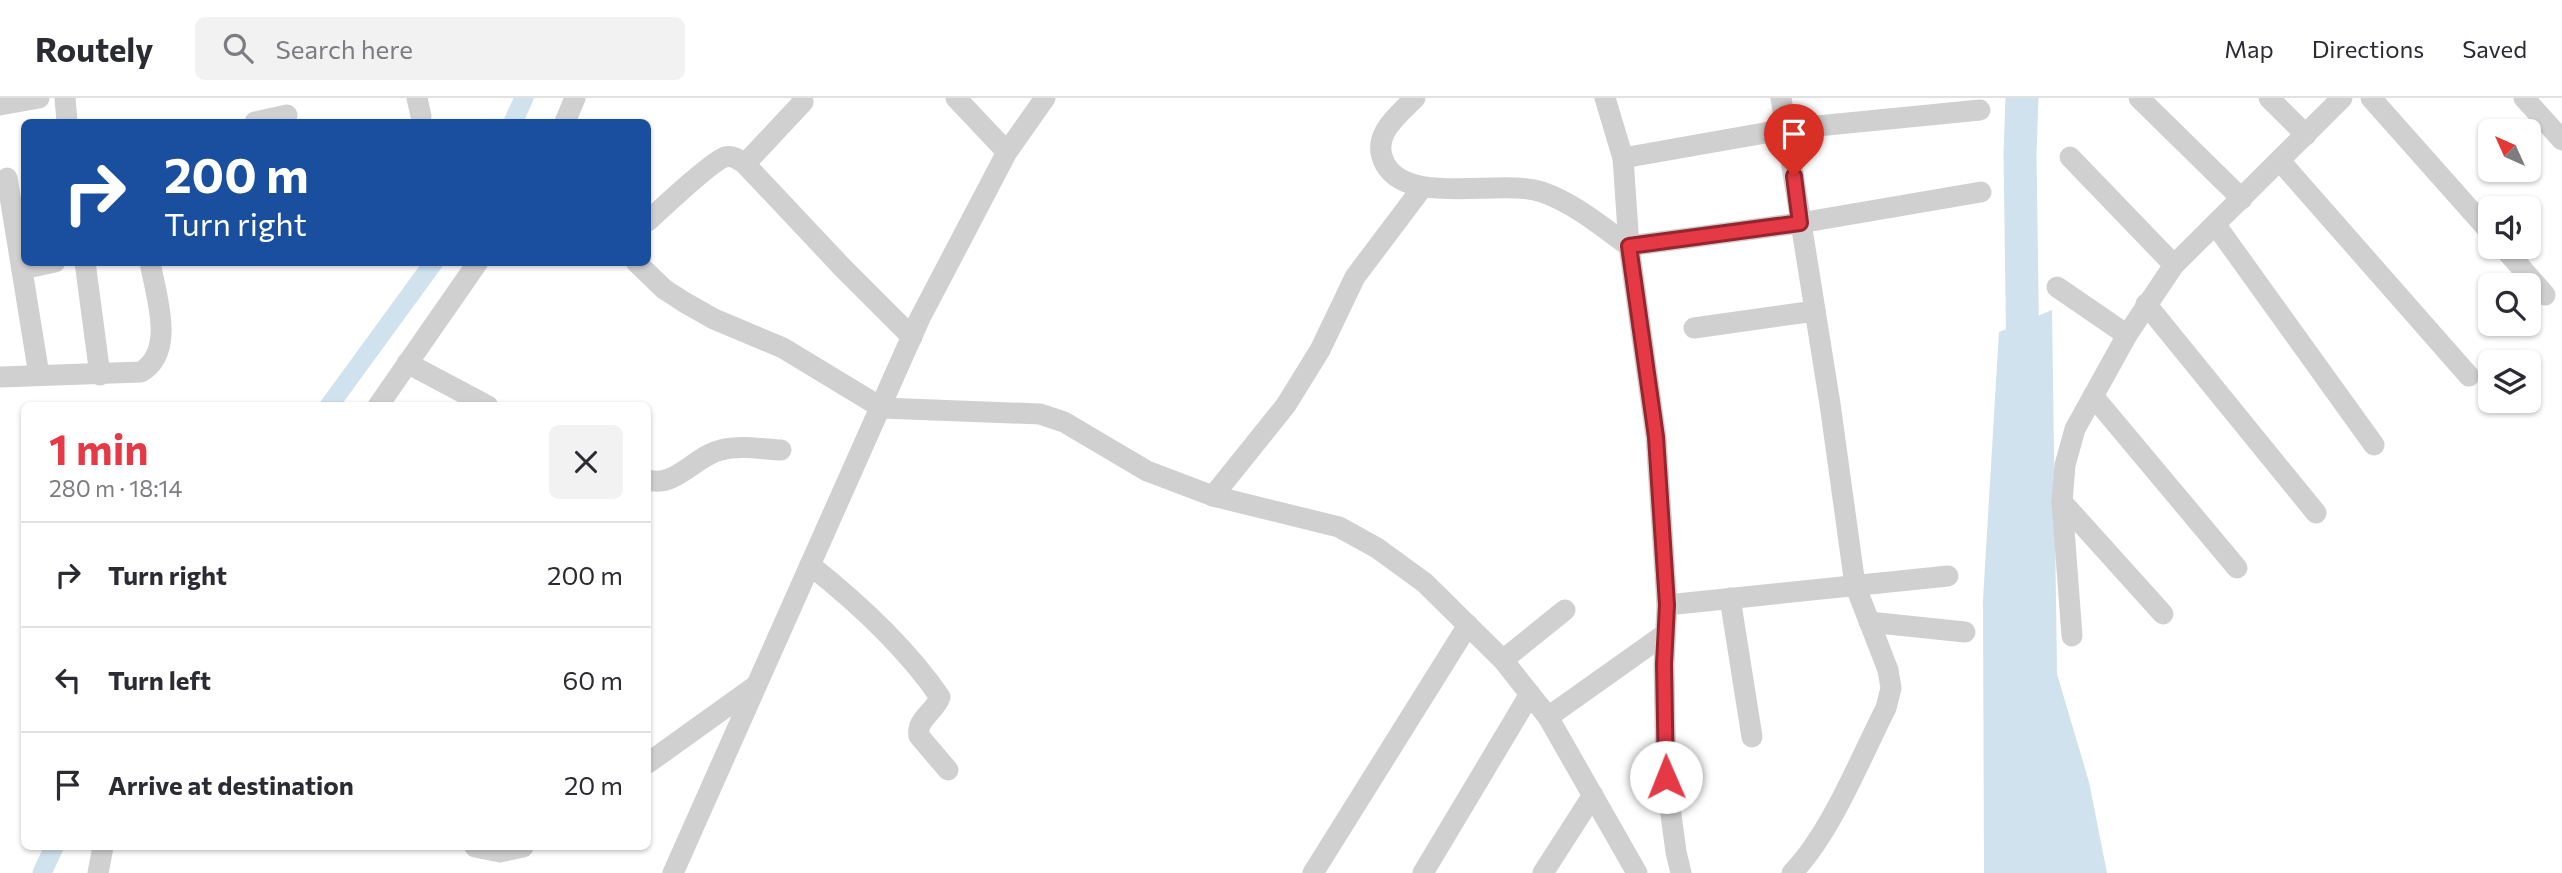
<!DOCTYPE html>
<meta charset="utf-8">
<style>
body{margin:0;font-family:Commissioner,sans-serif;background:#f2f2f3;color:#2b2b33;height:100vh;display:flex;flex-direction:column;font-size:26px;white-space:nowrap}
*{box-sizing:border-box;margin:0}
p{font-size:23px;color:#7c7c81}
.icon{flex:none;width:38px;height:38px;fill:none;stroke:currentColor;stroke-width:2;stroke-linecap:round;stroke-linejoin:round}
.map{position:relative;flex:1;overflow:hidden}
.sheet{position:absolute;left:21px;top:304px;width:630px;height:448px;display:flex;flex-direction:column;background:#fff;border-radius:10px;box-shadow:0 2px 5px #0004}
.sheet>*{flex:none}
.banner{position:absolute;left:21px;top:21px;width:630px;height:147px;border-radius:10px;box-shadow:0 2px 5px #0004;background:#1a4fa0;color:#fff;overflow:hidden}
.needle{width:46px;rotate:315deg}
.tools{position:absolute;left:2478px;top:21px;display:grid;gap:14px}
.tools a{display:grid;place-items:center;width:63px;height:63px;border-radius:10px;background:#fff;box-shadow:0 2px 5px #0004;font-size:35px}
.pin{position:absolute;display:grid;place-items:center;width:60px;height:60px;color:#fff;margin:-72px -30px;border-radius:50% 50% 50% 0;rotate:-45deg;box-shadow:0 0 7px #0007}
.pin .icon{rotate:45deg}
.me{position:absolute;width:77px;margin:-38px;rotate:359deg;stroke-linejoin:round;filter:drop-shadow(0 0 5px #0008)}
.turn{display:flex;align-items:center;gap:24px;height:147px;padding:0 28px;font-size:32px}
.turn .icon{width:91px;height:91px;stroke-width:2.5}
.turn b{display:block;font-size:49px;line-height:60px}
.round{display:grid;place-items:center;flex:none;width:74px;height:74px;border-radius:10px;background:#f2f2f3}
.overview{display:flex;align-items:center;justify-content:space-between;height:119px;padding:0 28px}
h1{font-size:42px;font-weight:700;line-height:52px;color:#e63946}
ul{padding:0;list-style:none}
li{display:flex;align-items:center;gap:21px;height:105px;padding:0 28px;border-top:2px solid #e1e1e2}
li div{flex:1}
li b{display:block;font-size:26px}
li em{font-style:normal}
header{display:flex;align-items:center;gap:42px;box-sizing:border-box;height:98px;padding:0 35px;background:#fff;border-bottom:2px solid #e1e1e2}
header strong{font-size:33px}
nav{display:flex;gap:38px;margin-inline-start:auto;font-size:24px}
.search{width:490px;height:63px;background:#f2f2f3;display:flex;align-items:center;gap:18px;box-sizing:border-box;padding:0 24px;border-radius:10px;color:#7c7c81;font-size:26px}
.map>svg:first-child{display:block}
.water{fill:#cfe2ee}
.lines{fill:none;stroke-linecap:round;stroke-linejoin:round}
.canal{stroke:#cfe2ee;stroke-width:19}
.river{stroke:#cfe2ee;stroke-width:33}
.minor{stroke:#d0d0d0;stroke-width:21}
.route-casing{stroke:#96252e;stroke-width:18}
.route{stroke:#e63946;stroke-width:12}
</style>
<header>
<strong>Routely</strong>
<div class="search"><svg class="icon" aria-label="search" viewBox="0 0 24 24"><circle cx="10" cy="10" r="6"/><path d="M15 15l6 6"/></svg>Search here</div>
<nav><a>Map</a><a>Directions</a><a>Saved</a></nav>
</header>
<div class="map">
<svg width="2562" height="775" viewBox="0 0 2562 775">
<rect width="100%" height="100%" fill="#fff"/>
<polygon class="water" points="2052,212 2057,576 2089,684 2107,775 1984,775 1983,502 1999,234"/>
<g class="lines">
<g class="canal">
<polyline points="513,24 524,0"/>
<polyline points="329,308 434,164"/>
<polyline points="42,775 54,749"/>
</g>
<polyline class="river" points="2022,0 2020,56 2023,270"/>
<g class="minor">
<polyline points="65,0 67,24"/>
<polyline points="417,0 421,18"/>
<polyline points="956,0 1007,54"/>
<path d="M1415,0C1397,18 1370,38 1385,66C1409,109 1500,80 1542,94C1574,105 1602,129 1629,148L1800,125L1981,94"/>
<polyline points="1605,0 1623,60 1629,148 1656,339 1667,507 1664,567 1666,679 1676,754 1681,775"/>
<path d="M1781,0L1830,306L1855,487L1888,572L1891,590L1886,610C1860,661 1831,735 1792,775"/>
<polyline points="2139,0 2242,101"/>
<polyline points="2269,0 2306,37"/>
<polyline points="2371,0 2490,134"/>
<polyline points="2524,0 2562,42"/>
<polyline points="0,7 39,0"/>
<polyline points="255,24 287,17"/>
<polyline points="565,24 575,0"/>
<polyline points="2070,59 2174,167"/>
<polyline points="1623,60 1787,31 1980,12"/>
<polyline points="2280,63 2469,278"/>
<polyline points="745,66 803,4 802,0"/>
<polyline points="7,80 39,277"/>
<path d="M648,123C661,111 712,63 725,59C733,57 739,62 745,66L842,169L912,239"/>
<polyline points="2215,126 2374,347"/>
<polyline points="2503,149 2545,197"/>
<polyline points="85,164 100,277"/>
<polyline points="636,164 664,191 684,204 714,221 783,250 882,310 1040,316 1064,324 1147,373 1213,398 1339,429 1377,450 1425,485 1503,562 1548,619 1637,775"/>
<polyline points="22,171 55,164"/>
<polyline points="2057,189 2127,237"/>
<polyline points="2146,206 2316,415"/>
<polyline points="1694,230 1815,213"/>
<polyline points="407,265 488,308"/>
<path d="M0,279L141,274C176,253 156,199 150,164"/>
<polyline points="2093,298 2237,470"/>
<polyline points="378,308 478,164"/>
<path d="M648,382C675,390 695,358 721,352C740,347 762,351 781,352"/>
<polyline points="1213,398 1286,307 1320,252 1355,179 1422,90"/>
<polyline points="2062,404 2163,516"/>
<path d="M810,467C858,505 905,548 940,599C935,614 916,621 919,638L948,672"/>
<polyline points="1730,500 1752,639"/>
<polyline points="1667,507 1948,478"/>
<polyline points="1869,524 1965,534"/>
<polyline points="2072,538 2062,404 2065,367 2075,331 2127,237 2174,167 2342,0"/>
<polyline points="1503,562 1565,512"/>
<polyline points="1548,619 1665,536"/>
<polyline points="648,665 754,589"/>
<polyline points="475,749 500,754 523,749"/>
<polyline points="98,775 103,749"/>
<polyline points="673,775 920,220 1007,54 1045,0"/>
<polyline points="1313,775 1468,527"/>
<polyline points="1423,775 1530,596"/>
<polyline points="1543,775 1593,697"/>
</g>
</g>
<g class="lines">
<defs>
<polyline id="route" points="1666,679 1664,566 1667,507 1656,339 1629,148 1800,125 1794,78"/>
</defs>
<use href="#route" class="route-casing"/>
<use href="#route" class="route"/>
</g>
</svg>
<div class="tools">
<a><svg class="needle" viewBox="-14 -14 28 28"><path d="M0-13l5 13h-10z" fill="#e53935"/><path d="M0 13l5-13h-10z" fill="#7c7c81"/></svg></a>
<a><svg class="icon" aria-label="sound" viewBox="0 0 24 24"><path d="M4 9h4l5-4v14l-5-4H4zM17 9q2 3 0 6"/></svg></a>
<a><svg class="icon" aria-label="search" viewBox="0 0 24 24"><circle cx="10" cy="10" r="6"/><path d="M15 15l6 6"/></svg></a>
<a><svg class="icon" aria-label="layers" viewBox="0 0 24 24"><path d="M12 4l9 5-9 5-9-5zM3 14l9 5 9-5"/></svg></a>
</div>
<div class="pin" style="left:1794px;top:78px;background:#d93025"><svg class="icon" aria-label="arrive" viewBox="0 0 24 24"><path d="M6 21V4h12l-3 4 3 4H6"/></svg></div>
<svg class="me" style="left:1666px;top:679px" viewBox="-20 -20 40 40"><circle r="19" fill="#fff"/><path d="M0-13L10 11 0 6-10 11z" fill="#e63946"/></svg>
<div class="banner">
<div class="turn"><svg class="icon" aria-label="right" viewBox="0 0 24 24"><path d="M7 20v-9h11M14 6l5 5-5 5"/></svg><div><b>200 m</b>Turn right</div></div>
</div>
<section class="sheet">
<div class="overview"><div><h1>1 min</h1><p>280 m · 18:14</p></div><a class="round"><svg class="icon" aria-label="close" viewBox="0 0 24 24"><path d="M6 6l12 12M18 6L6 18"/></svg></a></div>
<ul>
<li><svg class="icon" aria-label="right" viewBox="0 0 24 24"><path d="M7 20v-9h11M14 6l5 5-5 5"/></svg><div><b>Turn right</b></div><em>200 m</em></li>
<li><svg class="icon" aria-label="left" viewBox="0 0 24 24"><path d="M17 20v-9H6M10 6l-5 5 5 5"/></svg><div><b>Turn left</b></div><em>60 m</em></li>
<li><svg class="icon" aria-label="arrive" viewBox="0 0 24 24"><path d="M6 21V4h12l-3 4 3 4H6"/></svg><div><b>Arrive at destination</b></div><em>20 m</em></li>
</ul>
</section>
</div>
